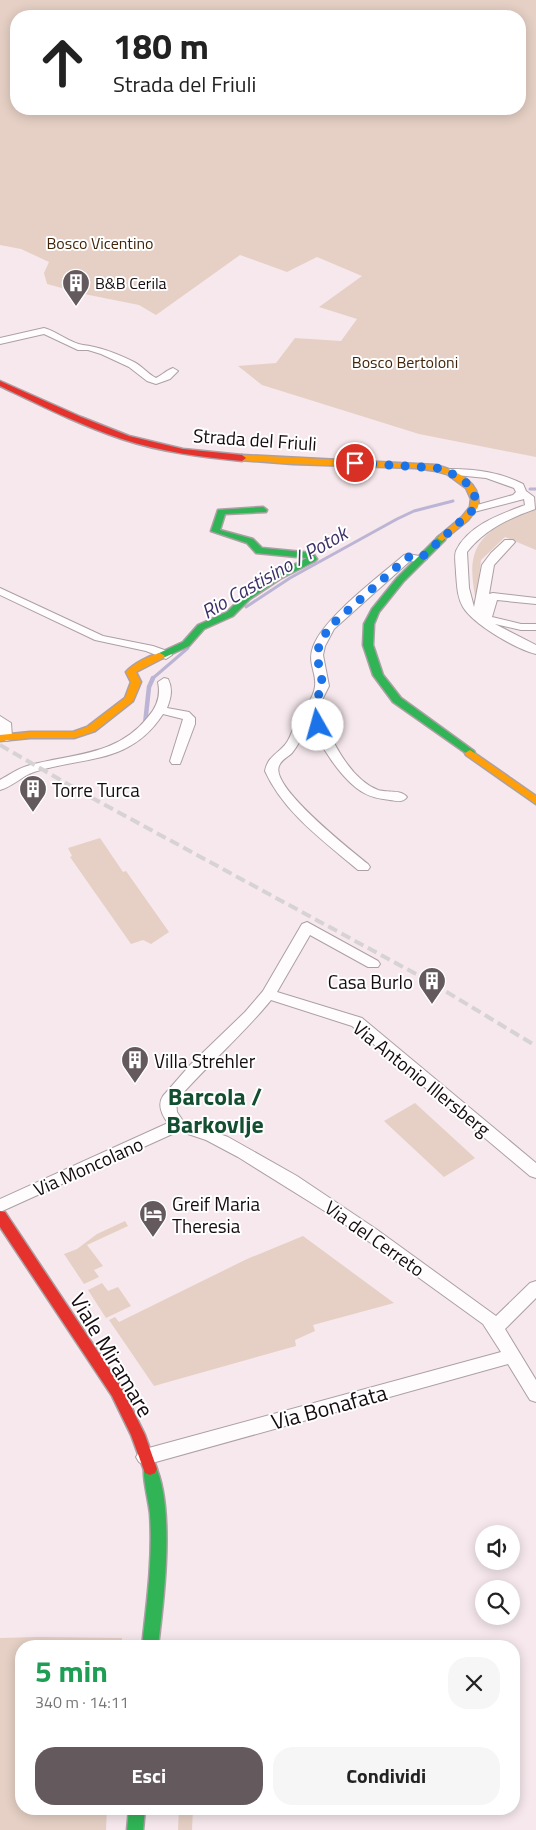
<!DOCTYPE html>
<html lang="it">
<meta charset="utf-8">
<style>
body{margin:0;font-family:"Titillium Web",sans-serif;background:#f6f6f6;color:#222;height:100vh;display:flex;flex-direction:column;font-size:19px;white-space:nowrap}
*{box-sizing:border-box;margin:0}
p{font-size:16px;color:#767676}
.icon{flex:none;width:28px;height:28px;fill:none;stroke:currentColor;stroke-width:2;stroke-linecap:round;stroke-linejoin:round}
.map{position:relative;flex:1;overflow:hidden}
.side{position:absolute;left:15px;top:1640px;width:505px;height:175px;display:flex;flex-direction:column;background:#fff;border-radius:20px;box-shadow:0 2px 12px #0003}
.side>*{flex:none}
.hud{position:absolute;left:10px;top:10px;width:516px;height:105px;border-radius:20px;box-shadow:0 2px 12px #0003;background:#fff;color:#222;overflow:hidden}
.controls{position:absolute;left:475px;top:1525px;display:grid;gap:10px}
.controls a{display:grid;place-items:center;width:45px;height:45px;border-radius:50%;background:#fff;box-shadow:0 2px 12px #0003;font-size:25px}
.pin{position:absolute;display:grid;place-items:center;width:42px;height:42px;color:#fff;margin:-21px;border:2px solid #fff;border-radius:50%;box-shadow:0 1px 5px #0007}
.me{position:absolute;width:55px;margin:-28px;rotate:353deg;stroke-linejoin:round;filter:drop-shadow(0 0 4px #0008)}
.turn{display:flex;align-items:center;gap:18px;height:105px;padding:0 20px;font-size:22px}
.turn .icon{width:65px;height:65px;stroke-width:2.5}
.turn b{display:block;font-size:35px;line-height:42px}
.round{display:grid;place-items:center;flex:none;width:52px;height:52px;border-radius:20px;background:#f6f6f6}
.summary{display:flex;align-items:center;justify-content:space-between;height:85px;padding:0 20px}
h1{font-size:30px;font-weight:700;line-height:38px;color:#1e9e55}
.cta{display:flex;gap:10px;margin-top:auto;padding:10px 20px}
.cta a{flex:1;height:58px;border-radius:20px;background:#64595c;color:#fff;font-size:20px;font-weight:700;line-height:58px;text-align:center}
.cta a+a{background:#f6f6f6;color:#222}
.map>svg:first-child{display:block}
.green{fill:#e6d0c5;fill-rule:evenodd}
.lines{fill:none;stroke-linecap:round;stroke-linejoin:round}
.stream-far1{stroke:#bcb4d4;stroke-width:3}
.stream{stroke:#bcb4d4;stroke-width:4.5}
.street-casing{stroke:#aca0a4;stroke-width:2}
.fast-casing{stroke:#aca0a4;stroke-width:3}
.slow-casing{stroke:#aca0a4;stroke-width:3}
.jam-casing{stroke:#aca0a4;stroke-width:3}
.street{fill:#fefcfc;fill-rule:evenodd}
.fast{fill:#30b455;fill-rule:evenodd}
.slow{fill:#ff9f0a;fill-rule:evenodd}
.jam{fill:#e5322d;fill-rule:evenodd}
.rail{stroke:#d7d3d4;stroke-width:4;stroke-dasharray:10 5;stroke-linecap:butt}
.route{stroke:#1a73e8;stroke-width:9;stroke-dasharray:0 16.2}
.labels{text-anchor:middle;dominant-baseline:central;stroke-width:4;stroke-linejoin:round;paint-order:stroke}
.far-park-label{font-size:16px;fill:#41250b;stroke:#fff}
.far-poi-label{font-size:16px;fill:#160c0f;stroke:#fff;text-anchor:start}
.street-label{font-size:19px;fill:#160c0f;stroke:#fff}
.poi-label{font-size:19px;fill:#160c0f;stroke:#fff;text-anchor:start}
.water-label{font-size:20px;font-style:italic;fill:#3d3068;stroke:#fff}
.near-street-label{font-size:22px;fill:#160c0f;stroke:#fff}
.district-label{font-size:24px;font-weight:bold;fill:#134e30;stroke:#fff}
</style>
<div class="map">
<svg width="536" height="1830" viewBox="0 0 536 1830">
<rect width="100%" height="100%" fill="#f6e8ec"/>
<g class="green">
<path d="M0,0H536V457L419,434L262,385L238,366L276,363L295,338L341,341L357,319L319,307L362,276L317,257L287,272L240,255L156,315L139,305L84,294L47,284L44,273L49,262L21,249L0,245ZM16,16H520V109H16Z"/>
<path d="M536,509V550L505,537L481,560L476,603C471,572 466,547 497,527C508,519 524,516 536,509Z"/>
<polygon points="100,838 123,872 126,871 169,932 151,944 143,940 131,944 70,857 72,856 68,848"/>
<polygon points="415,1103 475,1158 444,1177 384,1121"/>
<polygon points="125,1221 128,1226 87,1245 103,1266 94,1270 99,1277 84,1284 64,1254 77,1249 97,1234"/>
<polygon points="303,1236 394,1303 313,1325 315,1331 295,1340 296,1346 154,1386 109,1320 115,1317 119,1322 247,1259"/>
<polygon points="102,1283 108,1291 118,1287 131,1306 106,1318 88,1290"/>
<polygon points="37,1637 122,1638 121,1646 21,1646 21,1809 107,1809 106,1830 0,1830 0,1638"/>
<polygon points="179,1809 193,1809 192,1830 178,1830"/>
</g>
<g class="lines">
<g class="stream-far1">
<polyline points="530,489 536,489"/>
<polyline points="246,607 290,578 397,519 414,511 453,501"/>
<polyline points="152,679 188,648"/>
</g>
<polyline class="stream" points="145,724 149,687 153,678"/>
<defs>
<g id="street">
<path d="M44,328C56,331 72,344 83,345C101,347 118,354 134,362C142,366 148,374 156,378C162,375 167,370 173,368L178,371L170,379L156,384L147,381L129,367L101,354L88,350H78L44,334L0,344V338Z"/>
<path d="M450,469C476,469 499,472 523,484L526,491L534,497L535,509C508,519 485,529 467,552L469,588L474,607L482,565L491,553L505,540H513L515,542L494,565L489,594L493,593L536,598V604L497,600L492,617L521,624H536V630H521L495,624L536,645V654C516,649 474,625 463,607C457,597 457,584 456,573C456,567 454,556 456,551C468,525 501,514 525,505L524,499L474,512L470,511L469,509L470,507L513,495L516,492L514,488L486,478L446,474L445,472Z"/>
<path d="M408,554L425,557L427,559L421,562L410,561L334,629L325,646L323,655L329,686L319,706C327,734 349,779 378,790C387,793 401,789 407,797C403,803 396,801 390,800C381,799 371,797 364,793C342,781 316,741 310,718C305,730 301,742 292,753C288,757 281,760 279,766C270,787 351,850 368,864L370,867L368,870H358C324,841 284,813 265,771C268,755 279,754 287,742C293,733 294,722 300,714C302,710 305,708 307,705C326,678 305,669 313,647C323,618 380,576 404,555Z"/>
<polygon points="0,588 103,636 153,646 170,652 172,655 166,659 146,651 95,640 0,595"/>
<path d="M164,678L168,679C173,689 171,698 167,708L189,712L195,718V724L180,764H172L170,761L183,719L163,714C130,765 84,756 34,772C22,776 12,787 0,790V780C9,775 17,769 27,766C72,753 116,757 148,717C157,707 161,696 158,682Z"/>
<polygon points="0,716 11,723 12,737 10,740 6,741 0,737"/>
<path d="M307,922L378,961L380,964L378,967H368L310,935L277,992L362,1018L536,1163V1178L530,1176L352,1026L271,1000C242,1036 206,1066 176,1101L177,1112L183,1121L228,1137L297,1176L376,1229L496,1316L530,1283L536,1281V1298L505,1329L536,1380V1402L530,1400L508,1364L145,1465L139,1462L136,1457L139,1452L145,1449L501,1352L483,1324L339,1220L238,1157L206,1140L179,1131L0,1212V1199L168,1123C162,1115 157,1105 163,1096L191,1064L245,1012L263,991L302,924Z"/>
</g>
<g id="fast">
<polygon points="263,507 267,510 266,512 225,514 220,530 253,539 262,548 313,553 317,559 315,561 280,579 250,599 233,616 204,629 189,646 163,658 157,658 155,656 157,654 183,642 198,625 227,612 244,595 274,575 307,558 256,553 247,543 211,531 218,510"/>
<polygon points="442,535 445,536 445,540 403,582 379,612 374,624 373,645 383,675 401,698 474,751 475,753 470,756 393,702 373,675 363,645 364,624 372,609 397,578 439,536"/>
<path d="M150,1463L155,1465C175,1507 164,1599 158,1646H142C147,1602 153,1558 150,1514C149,1502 141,1473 145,1465Z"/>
<polygon points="129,1809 145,1809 143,1830 127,1830"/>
</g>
<g id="slow">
<path d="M242,455L436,465C457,471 482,482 478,507L468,520L442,541L437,538L462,517L470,507L471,499L466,488L447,474L436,471L415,468L293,464L239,460L238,458Z"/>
<path d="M160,653L165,656L163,658L136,672L141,682L133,701L95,731L74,738H30L0,741V735L30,732H73L87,727L125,698L131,682L126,672C134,663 149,656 160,653Z"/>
<polygon points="470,750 536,796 536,804 466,755 465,753"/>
</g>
<g id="jam">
<path d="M0,381L81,417L129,436L183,449L242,455L246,458L242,461C202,457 161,452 122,439C80,425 40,405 0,386Z"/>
<polygon points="0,1211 5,1212 122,1388 145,1435 157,1469 155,1473 150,1475 145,1473 131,1435 112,1396 0,1227"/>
</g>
</defs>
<use href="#street" class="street-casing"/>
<use href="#fast" class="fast-casing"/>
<use href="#slow" class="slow-casing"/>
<use href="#jam" class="jam-casing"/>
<use href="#street" class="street"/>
<use href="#fast" class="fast"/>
<use href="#slow" class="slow"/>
<use href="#jam" class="jam"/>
<polyline class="rail" points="0,745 83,793 427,980 536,1046"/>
</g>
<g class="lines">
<path class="route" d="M318,725L313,706L323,686L317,656L319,646L329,627L408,557L421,558L474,509C481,486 456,474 437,468L355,463"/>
</g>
<defs>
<symbol id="building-pin" viewBox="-11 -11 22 30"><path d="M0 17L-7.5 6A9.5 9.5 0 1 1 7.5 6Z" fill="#64595c" stroke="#fff"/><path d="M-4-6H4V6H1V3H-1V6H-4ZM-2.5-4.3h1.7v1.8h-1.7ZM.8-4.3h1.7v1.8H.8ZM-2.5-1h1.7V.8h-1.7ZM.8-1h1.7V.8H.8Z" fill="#fff"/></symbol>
<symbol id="hotel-pin" viewBox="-11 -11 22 30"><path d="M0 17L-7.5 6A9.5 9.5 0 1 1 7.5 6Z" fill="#64595c" stroke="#fff"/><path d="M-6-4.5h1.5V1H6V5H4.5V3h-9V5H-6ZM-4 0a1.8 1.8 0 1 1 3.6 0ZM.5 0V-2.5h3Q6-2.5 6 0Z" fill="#fff"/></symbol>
</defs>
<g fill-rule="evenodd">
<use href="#building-pin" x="60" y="267" width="32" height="43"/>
<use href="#building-pin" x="17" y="773" width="32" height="43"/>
<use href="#building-pin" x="416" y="965" width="32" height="43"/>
<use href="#building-pin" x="119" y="1044" width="32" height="43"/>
<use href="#hotel-pin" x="137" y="1198" width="32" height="43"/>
</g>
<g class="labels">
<g class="far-park-label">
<text x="100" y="243">Bosco Vicentino</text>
<text x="405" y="362">Bosco Bertoloni</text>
</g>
<g class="far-poi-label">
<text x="95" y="283">B&amp;B Cerila</text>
</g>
<g class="street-label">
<text transform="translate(255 439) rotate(4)">Strada del Friuli</text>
<text transform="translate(422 1078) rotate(39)">Via Antonio Illersberg</text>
<text transform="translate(88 1166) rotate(-24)">Via Moncolano</text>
<text transform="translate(375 1238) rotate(35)">Via del Cerreto</text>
</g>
<g class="poi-label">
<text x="52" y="789">Torre Turca</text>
<text x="413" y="981" text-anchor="end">Casa Burlo</text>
<text x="154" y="1060">Villa Strehler</text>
<text x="172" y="1203">Greif Maria<tspan x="172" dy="22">Theresia</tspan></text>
</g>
<g class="water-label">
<text transform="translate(274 572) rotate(-30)">Rio Castisino / Potok</text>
</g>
<g class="near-street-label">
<text transform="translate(112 1355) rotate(59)">Viale Miramare</text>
<text transform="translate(329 1407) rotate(-15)">Via Bonafata</text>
</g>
<g class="district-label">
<text x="215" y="1096">Barcola /<tspan x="215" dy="28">Barkovlje</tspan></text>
</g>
</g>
</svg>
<div class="controls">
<a><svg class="icon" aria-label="sound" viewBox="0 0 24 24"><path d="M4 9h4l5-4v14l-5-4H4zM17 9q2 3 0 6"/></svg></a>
<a><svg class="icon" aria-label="search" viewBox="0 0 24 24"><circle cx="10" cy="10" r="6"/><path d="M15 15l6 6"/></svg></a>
</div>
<div class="pin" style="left:355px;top:463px;background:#d93025"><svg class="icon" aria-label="arrive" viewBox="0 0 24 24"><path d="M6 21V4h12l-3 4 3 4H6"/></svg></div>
<svg class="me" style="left:318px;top:725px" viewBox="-20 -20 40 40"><circle r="19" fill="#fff"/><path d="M0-13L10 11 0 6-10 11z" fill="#1a73e8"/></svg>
<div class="hud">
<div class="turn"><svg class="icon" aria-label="ahead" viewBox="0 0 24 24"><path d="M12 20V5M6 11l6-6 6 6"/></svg><div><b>180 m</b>Strada del Friuli</div></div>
</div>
<section class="side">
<div class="summary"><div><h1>5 min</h1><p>340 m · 14:11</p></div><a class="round"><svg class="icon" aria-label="close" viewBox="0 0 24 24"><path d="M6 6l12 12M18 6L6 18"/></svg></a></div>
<div class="cta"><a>Esci</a><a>Condividi</a></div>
</section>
</div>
